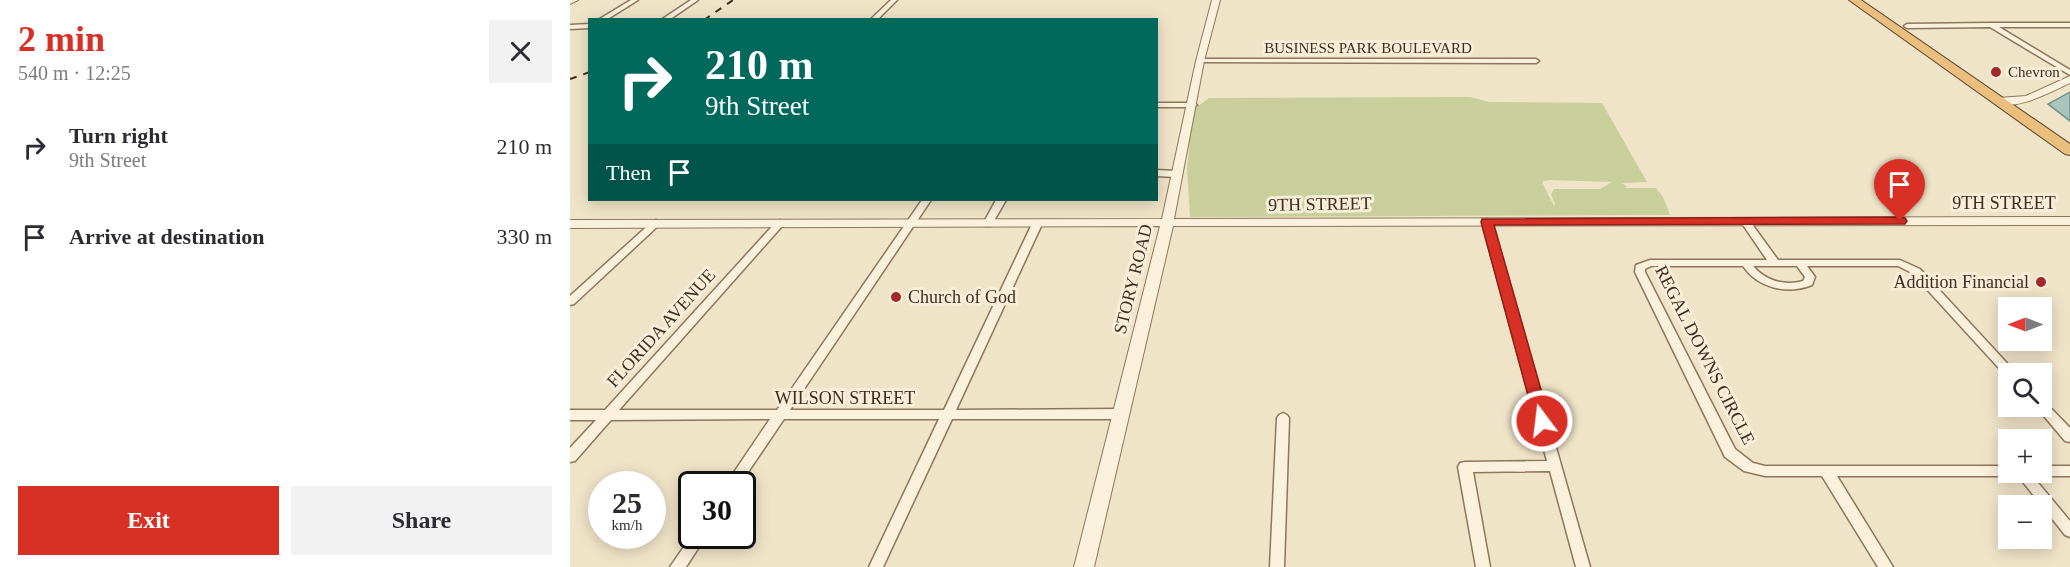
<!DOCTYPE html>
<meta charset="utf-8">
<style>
body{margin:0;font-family:Georgia,serif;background:#f2f2f3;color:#2b2b33;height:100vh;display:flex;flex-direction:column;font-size:22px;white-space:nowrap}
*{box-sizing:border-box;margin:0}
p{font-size:20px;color:#7c7c81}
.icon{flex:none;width:33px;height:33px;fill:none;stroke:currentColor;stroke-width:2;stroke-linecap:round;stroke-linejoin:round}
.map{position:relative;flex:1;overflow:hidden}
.panel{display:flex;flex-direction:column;background:#fff;width:570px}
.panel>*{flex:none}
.hud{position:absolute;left:18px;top:18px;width:570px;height:183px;border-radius:0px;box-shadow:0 3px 15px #0003;background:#00695c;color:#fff;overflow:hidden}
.needle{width:39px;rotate:270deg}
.tools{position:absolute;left:1428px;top:297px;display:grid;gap:12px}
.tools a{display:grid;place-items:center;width:54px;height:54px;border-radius:0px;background:#fff;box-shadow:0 3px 15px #0003;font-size:30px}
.speed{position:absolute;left:18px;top:471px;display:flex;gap:12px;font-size:30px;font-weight:700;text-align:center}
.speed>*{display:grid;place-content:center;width:78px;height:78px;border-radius:50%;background:#fff;box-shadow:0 3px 15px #0003;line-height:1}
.speed small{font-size:15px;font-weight:400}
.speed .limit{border:3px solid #111;border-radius:9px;background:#fff;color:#111}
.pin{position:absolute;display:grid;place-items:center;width:51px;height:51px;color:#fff;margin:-62px -26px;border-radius:50% 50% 50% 0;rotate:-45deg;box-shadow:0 0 6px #0007}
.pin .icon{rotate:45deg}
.me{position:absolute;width:66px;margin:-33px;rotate:345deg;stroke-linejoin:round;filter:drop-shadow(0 0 4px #0008)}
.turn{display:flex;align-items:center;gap:21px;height:126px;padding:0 18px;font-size:27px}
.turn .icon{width:78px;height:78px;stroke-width:2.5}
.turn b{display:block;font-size:42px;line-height:51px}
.then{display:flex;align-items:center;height:57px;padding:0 18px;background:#0003;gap:12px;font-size:22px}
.round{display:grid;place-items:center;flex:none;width:63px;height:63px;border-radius:0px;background:#f2f2f3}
.head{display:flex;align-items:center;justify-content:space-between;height:102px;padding:0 18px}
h1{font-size:36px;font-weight:700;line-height:45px;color:#d93025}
.action{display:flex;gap:12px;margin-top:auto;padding:12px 18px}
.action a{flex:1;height:69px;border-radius:0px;background:#d93025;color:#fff;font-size:24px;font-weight:700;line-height:69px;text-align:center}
.action a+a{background:#f2f2f3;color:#2b2b33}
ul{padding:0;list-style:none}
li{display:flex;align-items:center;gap:18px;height:90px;padding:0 18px}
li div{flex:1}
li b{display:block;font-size:22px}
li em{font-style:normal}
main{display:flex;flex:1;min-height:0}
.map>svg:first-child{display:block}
.green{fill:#c9cf9b;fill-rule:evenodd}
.water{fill:#a9c4bc;stroke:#6f938a;stroke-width:1.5}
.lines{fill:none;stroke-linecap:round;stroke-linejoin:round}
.minor-casing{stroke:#8d765c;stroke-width:3}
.tertiary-casing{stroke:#8d765c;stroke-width:2}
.trunk-casing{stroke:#5b4430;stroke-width:2}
.minor{fill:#faf1dc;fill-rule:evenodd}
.tertiary{fill:#faf1dc;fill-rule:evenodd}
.trunk{fill:#eabe7c;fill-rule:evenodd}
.rail{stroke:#3d2e20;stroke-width:2;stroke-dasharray:7 7;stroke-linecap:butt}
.route{fill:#d93025;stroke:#8d1f18;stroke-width:1.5}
.poi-dot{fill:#9e2a2b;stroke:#f7eed8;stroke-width:2}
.labels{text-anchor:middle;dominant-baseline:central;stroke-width:6;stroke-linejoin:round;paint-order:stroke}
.far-street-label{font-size:15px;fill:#3d2e20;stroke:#f7eed8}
.far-poi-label{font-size:15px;fill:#3d2e20;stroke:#f7eed8;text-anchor:start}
.street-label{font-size:18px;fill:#3d2e20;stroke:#f7eed8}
.poi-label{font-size:18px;fill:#3d2e20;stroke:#f7eed8;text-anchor:end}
</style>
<main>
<section class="panel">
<div class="head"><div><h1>2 min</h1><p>540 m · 12:25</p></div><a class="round"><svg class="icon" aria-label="close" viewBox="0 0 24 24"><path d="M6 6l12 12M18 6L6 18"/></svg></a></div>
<ul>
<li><svg class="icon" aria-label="right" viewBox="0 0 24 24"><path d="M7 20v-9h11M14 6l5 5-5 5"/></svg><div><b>Turn right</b><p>9th Street</p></div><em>210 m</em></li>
<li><svg class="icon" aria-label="arrive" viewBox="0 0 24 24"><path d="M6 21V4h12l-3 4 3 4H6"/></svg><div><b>Arrive at destination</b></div><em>330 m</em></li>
</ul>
<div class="action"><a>Exit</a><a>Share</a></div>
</section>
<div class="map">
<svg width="1500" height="567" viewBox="0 0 1500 567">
<rect width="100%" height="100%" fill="#f0e4c8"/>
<path class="green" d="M900,97L919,102L1032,103L1077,182L1051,183L1057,186L1055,188H1086L1093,197L1100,215L620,217L617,169L623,110L639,98ZM980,180L1042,182L1030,189H984L981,194L985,204L984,206L973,184V181Z"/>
<polygon class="water" points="1500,92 1500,121 1478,104"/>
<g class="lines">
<defs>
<g id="minor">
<polygon points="61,0 68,0 36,20 28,20"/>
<polygon points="121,0 128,0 99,20 91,20"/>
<polygon points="321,0 327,0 307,20 300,20"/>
<polygon points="1421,23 1500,23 1500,27 1429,27 1500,70 1500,75 1420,27 1337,28 1334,26 1337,24"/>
<polygon points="20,24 20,28 0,29 0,25"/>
<polygon points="630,59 966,59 969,61 966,63 628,62 627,61"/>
<polygon points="586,103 623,103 627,105 623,107 586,107"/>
<polygon points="586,170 606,171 610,174 606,177 586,176"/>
<polygon points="352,200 361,200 220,410 374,410 462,224 467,221 472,224 386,410 550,409 554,411 556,414 554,417 550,419 382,419 313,567 299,567 369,419 214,419 170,484 156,484 200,419 41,420 5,461 0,462 0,448 26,420 0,420 0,410 35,410 207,221 210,220 215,223 213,225 49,410 207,410"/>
<polygon points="426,200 436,200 421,226 415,226 413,224"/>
<polygon points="917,219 922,222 1020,567 1006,567 980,471 903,472 920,567 906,567 888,467 890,463 895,462 977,461 912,222"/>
<path d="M1176,219L1179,220L1208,260H1330L1350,269L1447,374H1438V378L1437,377L1342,273L1328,266H1237L1245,277L1242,285C1217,295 1188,288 1173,266H1081L1075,269V272L1165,449L1183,463L1195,466H1438V472H1444L1438,476H1267L1323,567H1308L1252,476H1195L1174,471L1155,457L1065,272L1066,265L1080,260H1197L1171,222ZM1183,266H1227L1235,277L1233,281C1214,286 1196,281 1183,266Z"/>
<polygon points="86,220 91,223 89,225 4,304 0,305 0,296 83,221"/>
<polygon points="1472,401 1476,403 1500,428 1500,442 1495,441 1468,409 1466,406 1472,406"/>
<polygon points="713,413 717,415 719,418 714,567 700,567 707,418 709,415"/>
<polygon points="1472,466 1500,466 1500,476 1472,476 1467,475 1466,472 1472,472"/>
<polygon points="1445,472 1459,472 1500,521 1500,537 1495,535"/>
<polygon points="122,535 136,536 116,567 100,567"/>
</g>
<g id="tertiary">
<polygon points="0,0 8,0 0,4"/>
<polygon points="642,0 650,0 634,61 604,219 1500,217 1500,225 603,226 524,567 504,567 590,226 0,228 0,220 592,219 626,61"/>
<path d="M1500,76V83C1483,91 1441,114 1423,101L1428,98L1456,96Z"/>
</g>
<polygon id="trunk" points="1279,0 1291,0 1500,144 1500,155 1495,154"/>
</defs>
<use href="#minor" class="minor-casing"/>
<use href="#tertiary" class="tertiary-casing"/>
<use href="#trunk" class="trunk-casing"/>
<use href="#minor" class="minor"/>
<use href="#tertiary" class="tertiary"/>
<use href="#trunk" class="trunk"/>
<g class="rail">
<polyline points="134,20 163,0"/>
<polyline points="0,79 20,72"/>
</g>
</g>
<polygon class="route" points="1330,217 1335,218 1337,221 1335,224 924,225 980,421 977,425 972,427 966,425 911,222 912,219"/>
<g class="poi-dot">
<circle cx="1426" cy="72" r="6"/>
<circle cx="1471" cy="282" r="6"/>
<circle cx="326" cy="297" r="6"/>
</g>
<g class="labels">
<g class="far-street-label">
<text x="798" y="48">BUSINESS PARK BOULEVARD</text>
</g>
<g class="far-poi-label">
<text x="1438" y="72">Chevron</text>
</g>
<g class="street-label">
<text x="1434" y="203">9TH STREET</text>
<text transform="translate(750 204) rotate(-1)">9TH STREET</text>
<text transform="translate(563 279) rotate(-76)">STORY ROAD</text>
<text transform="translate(91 328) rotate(-48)">FLORIDA AVENUE</text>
<text transform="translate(1135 355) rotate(63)">REGAL DOWNS CIRCLE</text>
<text x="275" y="398">WILSON STREET</text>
</g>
<g class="poi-label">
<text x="1459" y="282">Addition Financial</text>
<text x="338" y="297" text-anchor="start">Church of God</text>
</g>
</g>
</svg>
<div class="tools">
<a><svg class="needle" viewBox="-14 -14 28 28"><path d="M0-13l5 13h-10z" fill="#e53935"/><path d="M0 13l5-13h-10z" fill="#7c7c81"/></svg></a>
<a><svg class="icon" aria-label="search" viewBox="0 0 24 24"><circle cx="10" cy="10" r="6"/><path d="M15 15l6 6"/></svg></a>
<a>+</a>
<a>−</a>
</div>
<div class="speed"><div>25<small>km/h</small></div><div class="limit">30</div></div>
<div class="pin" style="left:1330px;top:221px;background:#d93025"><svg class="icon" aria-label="arrive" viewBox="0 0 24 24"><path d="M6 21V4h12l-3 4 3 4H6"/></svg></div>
<svg class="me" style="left:972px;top:421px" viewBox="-20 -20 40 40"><circle r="17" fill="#d93025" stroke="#fff" stroke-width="3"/><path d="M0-11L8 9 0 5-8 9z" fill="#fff"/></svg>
<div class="hud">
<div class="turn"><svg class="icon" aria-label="right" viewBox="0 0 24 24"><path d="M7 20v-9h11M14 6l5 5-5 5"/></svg><div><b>210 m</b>9th Street</div></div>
<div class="then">Then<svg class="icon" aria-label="arrive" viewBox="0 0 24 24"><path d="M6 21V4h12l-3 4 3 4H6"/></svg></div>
</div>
</div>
</main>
